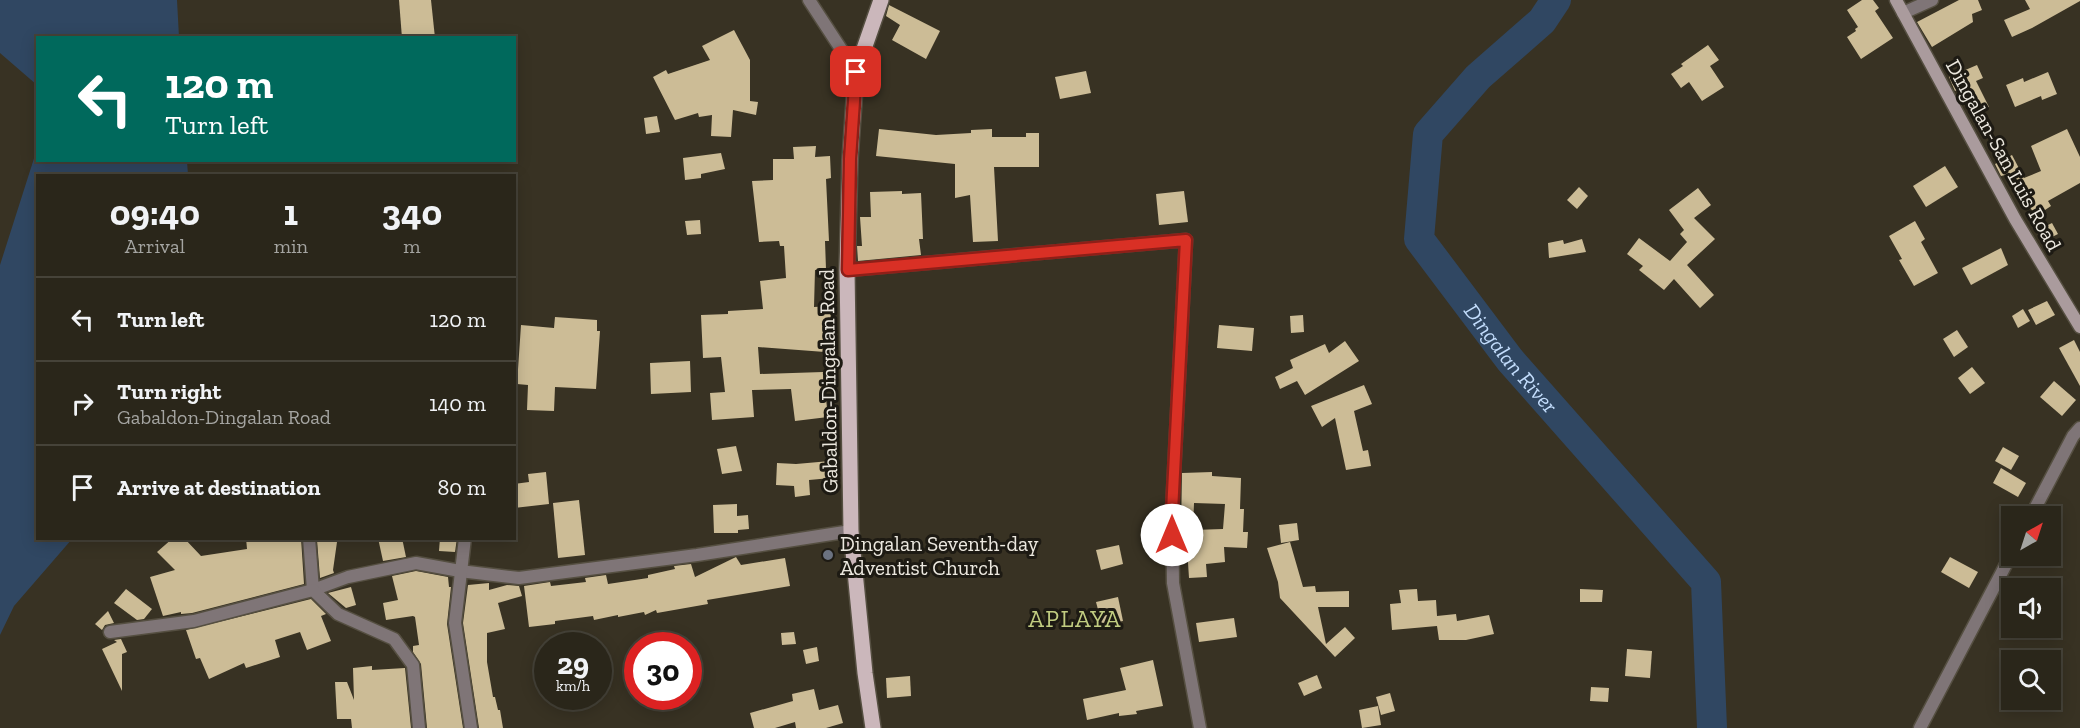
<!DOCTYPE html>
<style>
body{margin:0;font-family:"Zilla Slab",serif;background:#363227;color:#f1f3f6;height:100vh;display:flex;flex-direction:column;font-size:22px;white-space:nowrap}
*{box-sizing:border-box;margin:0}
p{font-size:20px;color:#a5a5a2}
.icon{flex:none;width:33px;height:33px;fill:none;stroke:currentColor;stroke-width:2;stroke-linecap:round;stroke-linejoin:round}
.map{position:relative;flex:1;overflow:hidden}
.sheet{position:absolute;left:36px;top:174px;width:480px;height:366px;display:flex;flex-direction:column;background:#2a261a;border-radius:0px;box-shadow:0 3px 15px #0003,0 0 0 2px #464339}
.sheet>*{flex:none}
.hud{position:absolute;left:36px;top:36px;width:480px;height:126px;border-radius:0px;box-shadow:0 3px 15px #0003,0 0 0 2px #464339;background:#00695c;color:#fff;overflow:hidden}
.needle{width:39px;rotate:39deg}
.controls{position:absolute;left:2001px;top:506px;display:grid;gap:12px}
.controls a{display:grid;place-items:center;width:60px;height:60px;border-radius:0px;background:#2a261a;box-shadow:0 3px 15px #0003,0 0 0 2px #464339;font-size:30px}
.speed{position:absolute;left:534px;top:632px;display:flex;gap:12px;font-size:30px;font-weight:700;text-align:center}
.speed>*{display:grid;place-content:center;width:78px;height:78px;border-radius:50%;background:#2a261a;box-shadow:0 3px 15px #0003,0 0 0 2px #464339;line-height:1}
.speed small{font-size:15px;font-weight:400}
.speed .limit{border:9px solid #d22;background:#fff;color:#111}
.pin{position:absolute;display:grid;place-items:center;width:51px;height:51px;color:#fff;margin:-26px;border-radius:12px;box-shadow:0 3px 9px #0006}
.me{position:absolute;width:66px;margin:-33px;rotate:0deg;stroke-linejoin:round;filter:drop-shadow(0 0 4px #0008)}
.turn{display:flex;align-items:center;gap:21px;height:126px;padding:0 30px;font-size:27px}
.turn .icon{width:78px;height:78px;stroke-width:2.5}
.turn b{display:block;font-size:42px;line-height:51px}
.eta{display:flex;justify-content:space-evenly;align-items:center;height:102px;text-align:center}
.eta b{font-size:36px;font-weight:700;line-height:42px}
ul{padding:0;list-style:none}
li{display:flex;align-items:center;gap:18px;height:84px;padding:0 30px;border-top:2px solid #464339}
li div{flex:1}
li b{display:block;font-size:22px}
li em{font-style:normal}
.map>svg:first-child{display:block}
.water{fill:#304762}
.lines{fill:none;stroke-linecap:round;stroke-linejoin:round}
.river{stroke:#304762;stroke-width:30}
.building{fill:#ccbc96;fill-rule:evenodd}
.street-casing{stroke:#554f41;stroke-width:15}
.secondary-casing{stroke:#554f41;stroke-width:15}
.primary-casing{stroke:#554f41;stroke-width:18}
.street{stroke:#7f7577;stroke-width:12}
.secondary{stroke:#aa9b9d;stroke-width:12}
.primary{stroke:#cbb7bb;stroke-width:15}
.route-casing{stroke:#8d1f18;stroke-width:15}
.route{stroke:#d93025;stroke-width:10}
.worship-dot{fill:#6b7280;stroke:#1d1a13;stroke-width:2}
.labels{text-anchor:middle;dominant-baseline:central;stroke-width:6;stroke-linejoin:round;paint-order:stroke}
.street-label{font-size:21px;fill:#ece8df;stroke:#1d1a13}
.poi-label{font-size:21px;fill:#ece8df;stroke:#1d1a13;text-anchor:start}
.water-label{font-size:22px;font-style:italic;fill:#c3ddfc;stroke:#1d1a13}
.quarter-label{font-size:24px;letter-spacing:1.5px;fill:#c2cd81;stroke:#1d1a13}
</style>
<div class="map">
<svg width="2080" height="728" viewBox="0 0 2080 728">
<rect width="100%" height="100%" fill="#383223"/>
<g class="water">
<polygon points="0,0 177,0 179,37 38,38 37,85 0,53"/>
<polygon points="37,149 38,160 187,161 188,175 38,176 38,538 72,539 14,606 0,635 0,265"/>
</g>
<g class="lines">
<path class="river" id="s1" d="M1556,0L1542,21L1478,77L1428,134L1419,239L1510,360L1706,582L1712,728"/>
</g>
<g class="building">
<polygon points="399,0 431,0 435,38 402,38"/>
<polygon points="1862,0 1873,0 1879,8 1875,11 1893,38 1861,59 1847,37 1856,31 1855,29 1858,27 1847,10"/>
<polygon points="1959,0 1978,0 1982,10 1972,14 1973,22 1932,47 1917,22"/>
<polygon points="2025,0 2080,0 2080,1 2032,28 2012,37 2004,20 2030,9"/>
<polygon points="889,5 940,31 926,59 892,40 900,25 886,16"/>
<polygon points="734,30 750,60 750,101 758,102 756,115 733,110 731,137 711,136 712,115 699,117 698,113 675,120 653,77 666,70 668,74 710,60 702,46"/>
<polygon points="1708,45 1719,60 1710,66 1724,87 1702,101 1689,82 1681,88 1671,74 1683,66 1681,64"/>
<polygon points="1977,65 1983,78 1976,81 1989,107 1976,114 1963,87 1955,91 1949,77"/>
<polygon points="1086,71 1091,93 1060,99 1055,77"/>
<polygon points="2048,72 2057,94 2042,100 2041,96 2015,107 2006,85 2023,78 2024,82"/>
<polygon points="657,116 660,132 646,134 644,118"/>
<polygon points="879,129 936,135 971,133 971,130 992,129 992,137 1026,137 1026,133 1039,133 1039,167 994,167 998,241 973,242 970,195 955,198 955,164 876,156"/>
<polygon points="2067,129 2080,157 2080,183 2048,201 2051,206 2036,216 2029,206 2024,208 2005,175 2001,176 1995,164 2012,155 2024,178 2041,171 2031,146"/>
<polygon points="816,146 815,157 830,156 831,178 826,179 829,241 825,241 826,269 815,270 814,307 831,306 830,348 825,347 825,352 758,347 760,374 823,372 828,417 795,421 791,389 752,390 754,417 712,420 710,393 725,392 721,357 703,358 701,315 728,314 728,311 763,309 760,281 786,278 784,246 780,246 779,241 759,242 752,181 773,180 773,159 794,159 793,147"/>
<polygon points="721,153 725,169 701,174 701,178 685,180 683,158"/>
<polygon points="1945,166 1958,187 1926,207 1913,186"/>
<polygon points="1579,187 1588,196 1577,209 1567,200"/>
<polygon points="1698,188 1711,205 1694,218 1715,239 1687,265 1714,295 1700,308 1674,279 1664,290 1639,270 1643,266 1627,254 1639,238 1670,261 1687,242 1680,234 1684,230 1669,210"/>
<polygon points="902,191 902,194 921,193 923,239 919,239 921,255 858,261 857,246 862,246 860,217 871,217 870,192"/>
<polygon points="1184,191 1188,222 1159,225 1156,194"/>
<polygon points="700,220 701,234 687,235 685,221"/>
<polygon points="1915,221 1925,239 1921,242 1938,273 1914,286 1899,260 1902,259 1889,236"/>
<polygon points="2052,223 2058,234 2042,242 2036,231"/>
<polygon points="1582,239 1586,252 1549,258 1548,243 1563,240 1564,244"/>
<polygon points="2001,248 2008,265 1971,285 1962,268"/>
<polygon points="2047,301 2055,315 2036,325 2028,310"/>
<polygon points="2023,309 2030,321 2018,328 2012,316"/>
<polygon points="1303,315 1304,332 1291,333 1290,316"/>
<polygon points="555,317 597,320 597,331 600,331 596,389 555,387 554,411 527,410 528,385 517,384 521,325 554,328"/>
<polygon points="1219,325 1254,328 1252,351 1217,348"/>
<polygon points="1957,330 1968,347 1954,357 1943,339"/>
<polygon points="2074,340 2080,352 2080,386 2059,348"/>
<polygon points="1345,341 1359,361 1305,395 1297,381 1280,389 1275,377 1293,368 1290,360 1325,344 1329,353"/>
<polygon points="690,361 691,392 651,394 650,363"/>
<polygon points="1972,367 1985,383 1970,394 1958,378"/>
<polygon points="2054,381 2076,400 2062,416 2040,397"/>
<polygon points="1364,385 1372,404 1354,411 1363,451 1368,450 1371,466 1346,470 1335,418 1322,427 1311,406"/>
<polygon points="736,446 742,471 722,474 717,449"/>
<polygon points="2003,447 2019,456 2011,470 1995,461"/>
<polygon points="830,461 831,478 809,480 810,495 795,497 794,486 776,485 777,463 796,464"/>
<polygon points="2001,468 2026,483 2018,497 1993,483"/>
<polygon points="546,472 549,504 514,508 514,484 529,482 528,474"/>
<path d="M1212,472V476L1241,478L1240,509H1244L1243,532H1248L1247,548L1224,547L1225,562L1206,564L1207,577L1189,578L1186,532H1181L1182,473ZM1194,503L1225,504L1223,529L1193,530Z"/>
<polygon points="579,500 585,555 558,558 553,503"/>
<polygon points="737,504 737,516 748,515 749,529 738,530 738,533 714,533 713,505"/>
<polygon points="1297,523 1299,540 1281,543 1279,525"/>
<polygon points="173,538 184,538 201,556 247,549 246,538 301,538 304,584 192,613 181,614 181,612 163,616 150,577 175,570 157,552"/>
<polygon points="378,538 402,538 406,557 383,561"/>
<polygon points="440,538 457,538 455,552 439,551"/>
<polygon points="317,540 337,542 333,570 334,573 320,578"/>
<polygon points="1290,542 1303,587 1315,586 1316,592 1349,591 1349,607 1318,607 1326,644 1345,627 1355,638 1335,657 1280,598 1278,582 1267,548"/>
<polygon points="1119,545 1123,564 1101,570 1096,550"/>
<polygon points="736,557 741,565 785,558 790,586 707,600 708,604 657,613 656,610 645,615 644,612 618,617 618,615 594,620 593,616 555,621 555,624 529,627 524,586 550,582 551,586 586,582 585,578 606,575 608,584 648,578 648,575 675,569 674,566 691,564 695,577"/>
<polygon points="1950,557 1978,572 1969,588 1941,572"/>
<polygon points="416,571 448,577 449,587 451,587 447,624 463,728 427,728 421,664 413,652 413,646 419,645 415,617 413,616 386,620 383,603 398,600 392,576"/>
<polygon points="489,583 489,590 507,585 519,586 522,596 498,603 505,629 487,633 487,662 493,697 495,697 498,710 500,710 503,728 479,728 463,623 468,585"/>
<polygon points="351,587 356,605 346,608 328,593"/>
<polygon points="126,589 152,609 144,619 137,620 114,603"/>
<polygon points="1417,589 1418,601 1436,600 1437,616 1456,614 1457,621 1489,615 1494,634 1466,640 1439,640 1437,626 1392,630 1390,604 1401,603 1399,590"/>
<polygon points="1580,589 1603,590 1602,602 1580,602"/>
<polygon points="1118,597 1123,621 1102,625 1096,602"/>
<polygon points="311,599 326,614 321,616 331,641 307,650 300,632 275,640 280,657 246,668 244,663 209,679 200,658 196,659 186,630"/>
<polygon points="108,611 114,623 105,625 102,630 95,624"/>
<polygon points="1234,618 1237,637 1199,642 1196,623"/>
<polygon points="794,632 796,644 782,645 781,633"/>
<polygon points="121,639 127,652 122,654 122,691 102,649 117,642 114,640"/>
<polygon points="817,647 819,661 806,664 803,650"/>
<polygon points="1627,649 1652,651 1650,678 1625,676"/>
<polygon points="1153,660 1163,706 1136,711 1137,714 1119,716 1119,713 1087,720 1083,699 1126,690 1120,668"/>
<polygon points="372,666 372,670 405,668 411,728 352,728 351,719 337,719 335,682 347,682 354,700 353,668"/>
<polygon points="1317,675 1322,688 1304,696 1298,683"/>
<polygon points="910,676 911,696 887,698 886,678"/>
<polygon points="1591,687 1609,688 1608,702 1590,701"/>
<polygon points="814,689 819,710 838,705 843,723 826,728 796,728 795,722 775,728 754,728 750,713 793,701 792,694"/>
<polygon points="1390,693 1395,711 1381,715 1376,697"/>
<polygon points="1378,706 1381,725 1362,728 1359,710"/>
</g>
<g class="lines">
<defs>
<g id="street">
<polyline points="809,0 856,72"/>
<polyline points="1903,13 1932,0"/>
<polyline points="847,270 1186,240 1172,512 1173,583 1200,728"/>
<polyline points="2031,516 2073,436 2080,428"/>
<polyline points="309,538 313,590 348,577 416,563 460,571 519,578 697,555 851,531"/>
<polyline points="465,538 455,623 471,728"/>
<polyline points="110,632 194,621 313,590 338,614 394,639 413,665 419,728"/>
<polyline points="1920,728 2012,553"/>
</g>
<polyline id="secondary" points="1896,0 2015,219 2080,327"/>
<polyline id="primary" points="873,728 865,673 851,531 847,270 850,160 856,72 881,0"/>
</defs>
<use href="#street" class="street-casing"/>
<use href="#secondary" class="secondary-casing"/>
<use href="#primary" class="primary-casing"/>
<use href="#street" class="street"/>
<use href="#secondary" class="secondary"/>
<use href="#primary" class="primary"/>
</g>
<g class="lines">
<defs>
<polyline id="route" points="856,72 850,159 848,270 1186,240 1172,512 1172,535"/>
</defs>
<use href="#route" class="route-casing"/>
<use href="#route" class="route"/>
</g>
<circle class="worship-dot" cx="828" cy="555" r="6"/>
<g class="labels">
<g class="street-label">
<text transform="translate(2004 155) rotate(61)">Dingalan-San Luis Road</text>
<text transform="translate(828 381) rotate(-91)">Gabaldon-Dingalan Road</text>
</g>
<g class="poi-label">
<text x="840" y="543">Dingalan Seventh-day<tspan x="840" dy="24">Adventist Church</tspan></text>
</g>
<g class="water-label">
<text stroke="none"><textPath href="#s1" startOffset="442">Dingalan River</textPath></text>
</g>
<g class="quarter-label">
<text x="1075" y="618">APLAYA</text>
</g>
</g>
</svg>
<div class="controls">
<a><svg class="needle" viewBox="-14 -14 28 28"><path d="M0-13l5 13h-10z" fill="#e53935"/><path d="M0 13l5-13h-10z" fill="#a5a5a2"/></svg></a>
<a><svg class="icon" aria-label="sound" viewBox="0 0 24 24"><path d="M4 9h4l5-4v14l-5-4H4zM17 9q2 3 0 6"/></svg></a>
<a><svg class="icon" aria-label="search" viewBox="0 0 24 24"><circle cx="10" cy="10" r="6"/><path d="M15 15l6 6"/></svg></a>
</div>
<div class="speed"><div>29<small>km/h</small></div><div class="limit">30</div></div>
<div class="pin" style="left:856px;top:72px;background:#d93025"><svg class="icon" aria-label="arrive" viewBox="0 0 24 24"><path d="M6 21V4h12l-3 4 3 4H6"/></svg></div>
<svg class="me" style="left:1172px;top:535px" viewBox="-20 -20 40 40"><circle r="19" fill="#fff"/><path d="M0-13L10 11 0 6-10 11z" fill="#d93025"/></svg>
<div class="hud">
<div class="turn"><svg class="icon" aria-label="left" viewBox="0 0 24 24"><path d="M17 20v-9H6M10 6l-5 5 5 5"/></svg><div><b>120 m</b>Turn left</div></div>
</div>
<section class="sheet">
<div class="eta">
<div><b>09:40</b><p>Arrival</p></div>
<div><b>1</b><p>min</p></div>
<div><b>340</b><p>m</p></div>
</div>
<ul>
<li><svg class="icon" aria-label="left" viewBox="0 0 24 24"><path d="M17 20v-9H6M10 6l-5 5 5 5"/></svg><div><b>Turn left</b></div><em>120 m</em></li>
<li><svg class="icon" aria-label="right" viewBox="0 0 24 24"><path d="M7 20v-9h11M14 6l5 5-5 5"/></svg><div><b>Turn right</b><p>Gabaldon-Dingalan Road</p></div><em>140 m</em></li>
<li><svg class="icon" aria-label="arrive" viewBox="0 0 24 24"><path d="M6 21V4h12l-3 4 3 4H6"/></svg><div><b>Arrive at destination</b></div><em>80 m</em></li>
</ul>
</section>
</div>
